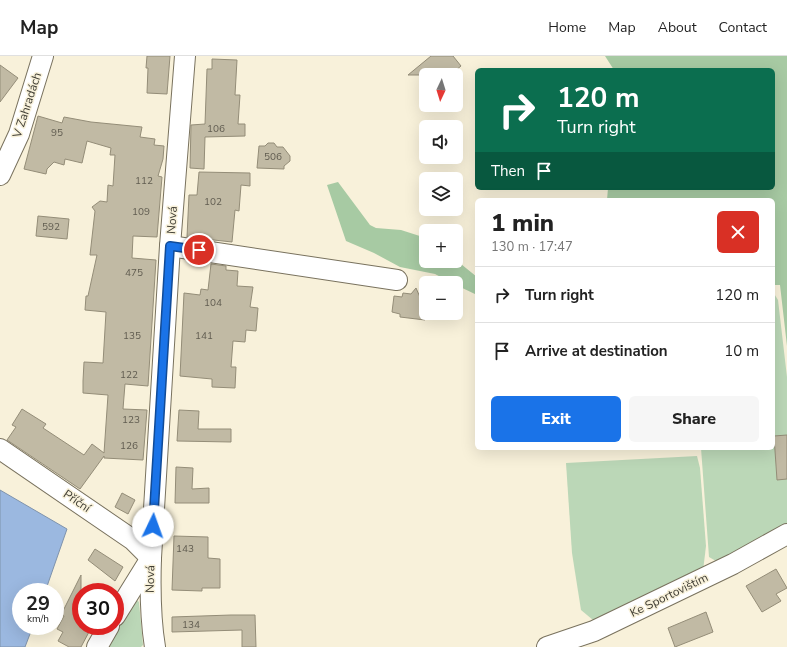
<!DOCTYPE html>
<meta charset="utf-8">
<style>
body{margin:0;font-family:"Nunito Sans",sans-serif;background:#f6f6f6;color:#222;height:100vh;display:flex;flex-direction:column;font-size:15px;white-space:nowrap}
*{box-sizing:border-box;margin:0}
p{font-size:13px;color:#767676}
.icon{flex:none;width:22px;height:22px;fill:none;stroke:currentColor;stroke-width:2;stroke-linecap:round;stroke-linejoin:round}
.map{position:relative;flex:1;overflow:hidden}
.sheet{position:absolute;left:475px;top:142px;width:300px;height:252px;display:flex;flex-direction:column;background:#fff;border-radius:6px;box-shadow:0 4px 16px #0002}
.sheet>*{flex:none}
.banner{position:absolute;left:475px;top:12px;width:300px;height:122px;border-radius:6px;box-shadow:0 4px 16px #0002;background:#0b6e4f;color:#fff;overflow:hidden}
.needle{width:26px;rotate:184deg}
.fabs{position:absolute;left:419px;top:12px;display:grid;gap:8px}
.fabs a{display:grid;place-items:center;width:44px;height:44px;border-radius:6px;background:#fff;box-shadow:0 4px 16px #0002;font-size:20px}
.speed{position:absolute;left:12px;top:527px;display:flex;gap:8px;font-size:20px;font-weight:700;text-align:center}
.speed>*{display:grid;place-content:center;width:52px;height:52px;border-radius:50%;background:#fff;box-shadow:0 4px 16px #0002;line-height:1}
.speed small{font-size:10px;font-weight:400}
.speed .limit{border:6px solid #d22;background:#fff;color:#111}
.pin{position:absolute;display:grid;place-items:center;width:34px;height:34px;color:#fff;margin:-17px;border:2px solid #fff;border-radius:50%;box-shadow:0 1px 4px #0007}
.me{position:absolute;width:44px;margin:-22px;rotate:3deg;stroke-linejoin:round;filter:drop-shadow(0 0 3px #0008)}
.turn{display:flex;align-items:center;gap:14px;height:84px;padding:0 16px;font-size:18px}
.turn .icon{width:52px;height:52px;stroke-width:2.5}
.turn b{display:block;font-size:28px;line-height:34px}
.then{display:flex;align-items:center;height:38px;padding:0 16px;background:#0003;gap:8px;font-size:15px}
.round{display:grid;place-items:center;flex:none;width:42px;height:42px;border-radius:6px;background:#f6f6f6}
.head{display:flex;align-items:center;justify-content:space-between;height:68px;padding:0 16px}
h1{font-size:24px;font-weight:800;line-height:30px}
.button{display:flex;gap:8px;margin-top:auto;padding:8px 16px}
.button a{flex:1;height:46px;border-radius:6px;background:#1a73e8;color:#fff;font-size:16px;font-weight:800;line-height:46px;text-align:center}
.button a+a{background:#f6f6f6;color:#222}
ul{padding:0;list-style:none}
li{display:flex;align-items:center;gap:12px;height:56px;padding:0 16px;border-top:1px solid #e0e0e0}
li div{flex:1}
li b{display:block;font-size:15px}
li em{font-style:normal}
header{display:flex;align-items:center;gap:24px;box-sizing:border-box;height:56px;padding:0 20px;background:#fff;border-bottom:1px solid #e0e0e0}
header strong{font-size:19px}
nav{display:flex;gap:22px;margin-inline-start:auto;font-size:14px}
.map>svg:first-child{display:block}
.green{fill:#bbd7b7}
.forest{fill:#a7caa3}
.water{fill:#9bb8e0;stroke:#7f93ac}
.building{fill:#c1baa4;stroke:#948d78}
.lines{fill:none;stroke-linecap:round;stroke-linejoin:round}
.minor-casing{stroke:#79725e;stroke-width:22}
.minor{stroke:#fff;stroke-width:20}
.route-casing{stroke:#114b97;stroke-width:10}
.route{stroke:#1a73e8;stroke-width:7}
.labels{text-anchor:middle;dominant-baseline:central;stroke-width:3;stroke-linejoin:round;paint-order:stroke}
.number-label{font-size:10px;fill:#605c50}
.street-label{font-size:12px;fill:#3f3d34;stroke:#f8f1da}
</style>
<header>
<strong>Map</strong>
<nav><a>Home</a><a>Map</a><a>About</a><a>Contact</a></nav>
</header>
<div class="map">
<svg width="787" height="591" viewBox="0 0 787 591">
<rect width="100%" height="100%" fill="#f8f1da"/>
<g class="green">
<polygon points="773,236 778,244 787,321 787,469 723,509 709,501 701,392 773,392"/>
<polygon points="697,400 700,412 706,490 703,515 603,564 593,564 581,554 572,497 566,407"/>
<polygon points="133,544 137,544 139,546 143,589 141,591 108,591"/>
</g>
<g class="forest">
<polygon points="605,0 787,0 787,290 780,229 773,229 773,144 607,144 608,132 773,132 773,14 614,14"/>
<polygon points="338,126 370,169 376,172 401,174 426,182 426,205 456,205 456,204 477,221 477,239 456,229 456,227 452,227 435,218 400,211 374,197 346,185 327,129"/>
</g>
<polygon class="water" points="0,434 67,473 45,536 21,536 21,570 33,570 25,591 0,591"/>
<g class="building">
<polygon points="147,0 170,0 167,38 147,37 148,12 146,12"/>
<polygon points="431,0 453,0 461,10 450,19 408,19"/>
<polygon points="212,3 237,4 235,39 240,39 238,68 245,68 245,80 205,81 204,113 190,112 191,69 205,68 207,13 212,13"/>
<polygon points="0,9 18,22 0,46"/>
<polygon points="38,60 62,67 64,61 91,66 142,71 140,81 155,83 154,89 164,90 163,103 158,120 162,121 157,181 133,180 132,202 156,204 148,330 125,328 123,353 147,354 143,404 104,402 104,400 80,433 7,384 16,371 12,369 22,353 46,368 43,372 84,399 92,388 104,397 108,339 83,337 83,325 84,306 103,307 106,256 85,254 86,240 88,240 97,199 90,199 95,155 92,151 100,145 107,146 108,129 113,130 115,99 110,99 111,92 87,85 82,107 65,103 64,109 54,106 47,113 46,118 24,113"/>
<polygon points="268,87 274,87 277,91 283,91 290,100 290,105 284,110 284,113 257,112 259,90 265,90"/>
<polygon points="199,116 250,117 250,130 241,129 239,155 235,154 232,186 187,181 189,139 197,139"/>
<polygon points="38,160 69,163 67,183 36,180"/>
<polygon points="211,208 226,210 226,214 238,215 237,230 253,231 250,251 258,252 256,275 246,274 245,286 233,285 231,311 236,311 235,332 212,331 212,323 180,320 184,237 200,239 201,233 208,234"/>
<polygon points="416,232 423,248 426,248 425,264 400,261 400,258 392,256 394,240 402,241 403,237 411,238"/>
<polygon points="179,354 199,355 198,373 231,373 231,386 177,385"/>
<polygon points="787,379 787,423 777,424 774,380"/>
<polygon points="176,411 193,412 192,433 209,432 209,447 175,447"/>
<polygon points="122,437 135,444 128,458 115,451"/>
<polygon points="174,480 208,481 208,502 220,503 220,532 202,532 202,535 172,534"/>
<polygon points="95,493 123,511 115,525 88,504"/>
<polygon points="776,513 787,532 776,538 781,545 762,556 746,530"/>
<polygon points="81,519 81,570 90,574 81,591 69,591 58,585 63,576 57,573 64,560 61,559"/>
<polygon points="706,556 713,576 675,591 668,572"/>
<polygon points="231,559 255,559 256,591 242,591 242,574 172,576 172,561"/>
</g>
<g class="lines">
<defs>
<g id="minor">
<polyline points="0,119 19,78 43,0"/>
<polyline points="170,190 397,224"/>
<polyline points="0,393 133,484 151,502"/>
<polyline points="115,560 151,502"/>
<polyline points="97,591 109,570"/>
<path d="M155,591C150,561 150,532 151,502L170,190L185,0"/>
<polyline points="547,591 594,575 733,508 787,478"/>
</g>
</defs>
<use href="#minor" class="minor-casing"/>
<use href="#minor" class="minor"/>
</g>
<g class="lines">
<defs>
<polyline id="route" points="153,470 170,190 199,194"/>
</defs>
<use href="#route" class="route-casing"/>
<use href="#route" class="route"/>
</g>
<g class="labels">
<g class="number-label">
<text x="216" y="73">106</text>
<text x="57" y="77">95</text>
<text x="273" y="101">506</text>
<text x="144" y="125">112</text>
<text x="213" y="146">102</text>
<text x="141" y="156">109</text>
<text x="51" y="171">592</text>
<text x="134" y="217">475</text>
<text x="213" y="247">104</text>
<text x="132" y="280">135</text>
<text x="204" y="280">141</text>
<text x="129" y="319">122</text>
<text x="131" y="364">123</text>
<text x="129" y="390">126</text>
<text x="185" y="493">143</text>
<text x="191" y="569">134</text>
</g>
<g class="street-label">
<text transform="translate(27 49) rotate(-72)">V Zahradách</text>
<text transform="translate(172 164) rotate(-86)">Nová</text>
<text transform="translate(77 445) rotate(34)">Příční</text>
<text transform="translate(150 523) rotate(-89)">Nová</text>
<text transform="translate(669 539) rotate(-26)">Ke Sportovištím</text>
</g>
</g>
</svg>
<div class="fabs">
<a><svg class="needle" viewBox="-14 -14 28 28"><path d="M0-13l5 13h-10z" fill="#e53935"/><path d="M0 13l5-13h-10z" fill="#767676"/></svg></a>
<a><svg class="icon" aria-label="sound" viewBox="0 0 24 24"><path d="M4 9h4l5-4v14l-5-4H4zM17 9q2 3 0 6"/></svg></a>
<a><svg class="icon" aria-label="layers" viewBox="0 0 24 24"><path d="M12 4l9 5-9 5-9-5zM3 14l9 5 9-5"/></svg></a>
<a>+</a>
<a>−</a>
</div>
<div class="speed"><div>29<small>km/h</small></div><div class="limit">30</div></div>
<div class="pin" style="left:199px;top:194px;background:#d93025"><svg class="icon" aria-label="arrive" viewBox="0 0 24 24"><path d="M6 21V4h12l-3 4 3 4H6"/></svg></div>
<svg class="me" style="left:153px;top:470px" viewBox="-20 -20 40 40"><circle r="19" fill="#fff"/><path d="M0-13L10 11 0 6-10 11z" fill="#1a73e8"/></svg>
<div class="banner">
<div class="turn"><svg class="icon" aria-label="right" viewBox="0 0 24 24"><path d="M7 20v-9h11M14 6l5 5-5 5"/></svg><div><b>120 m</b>Turn right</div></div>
<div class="then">Then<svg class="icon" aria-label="arrive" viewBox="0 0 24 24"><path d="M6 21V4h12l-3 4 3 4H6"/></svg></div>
</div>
<section class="sheet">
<div class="head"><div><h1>1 min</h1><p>130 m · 17:47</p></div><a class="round" style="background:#d93025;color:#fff"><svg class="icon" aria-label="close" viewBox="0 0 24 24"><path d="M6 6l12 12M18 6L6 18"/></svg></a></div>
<ul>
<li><svg class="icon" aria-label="right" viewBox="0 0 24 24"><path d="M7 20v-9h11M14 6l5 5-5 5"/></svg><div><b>Turn right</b></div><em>120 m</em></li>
<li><svg class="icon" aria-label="arrive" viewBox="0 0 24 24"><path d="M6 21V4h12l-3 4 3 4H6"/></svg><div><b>Arrive at destination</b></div><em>10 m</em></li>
</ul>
<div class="button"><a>Exit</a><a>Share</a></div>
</section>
</div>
